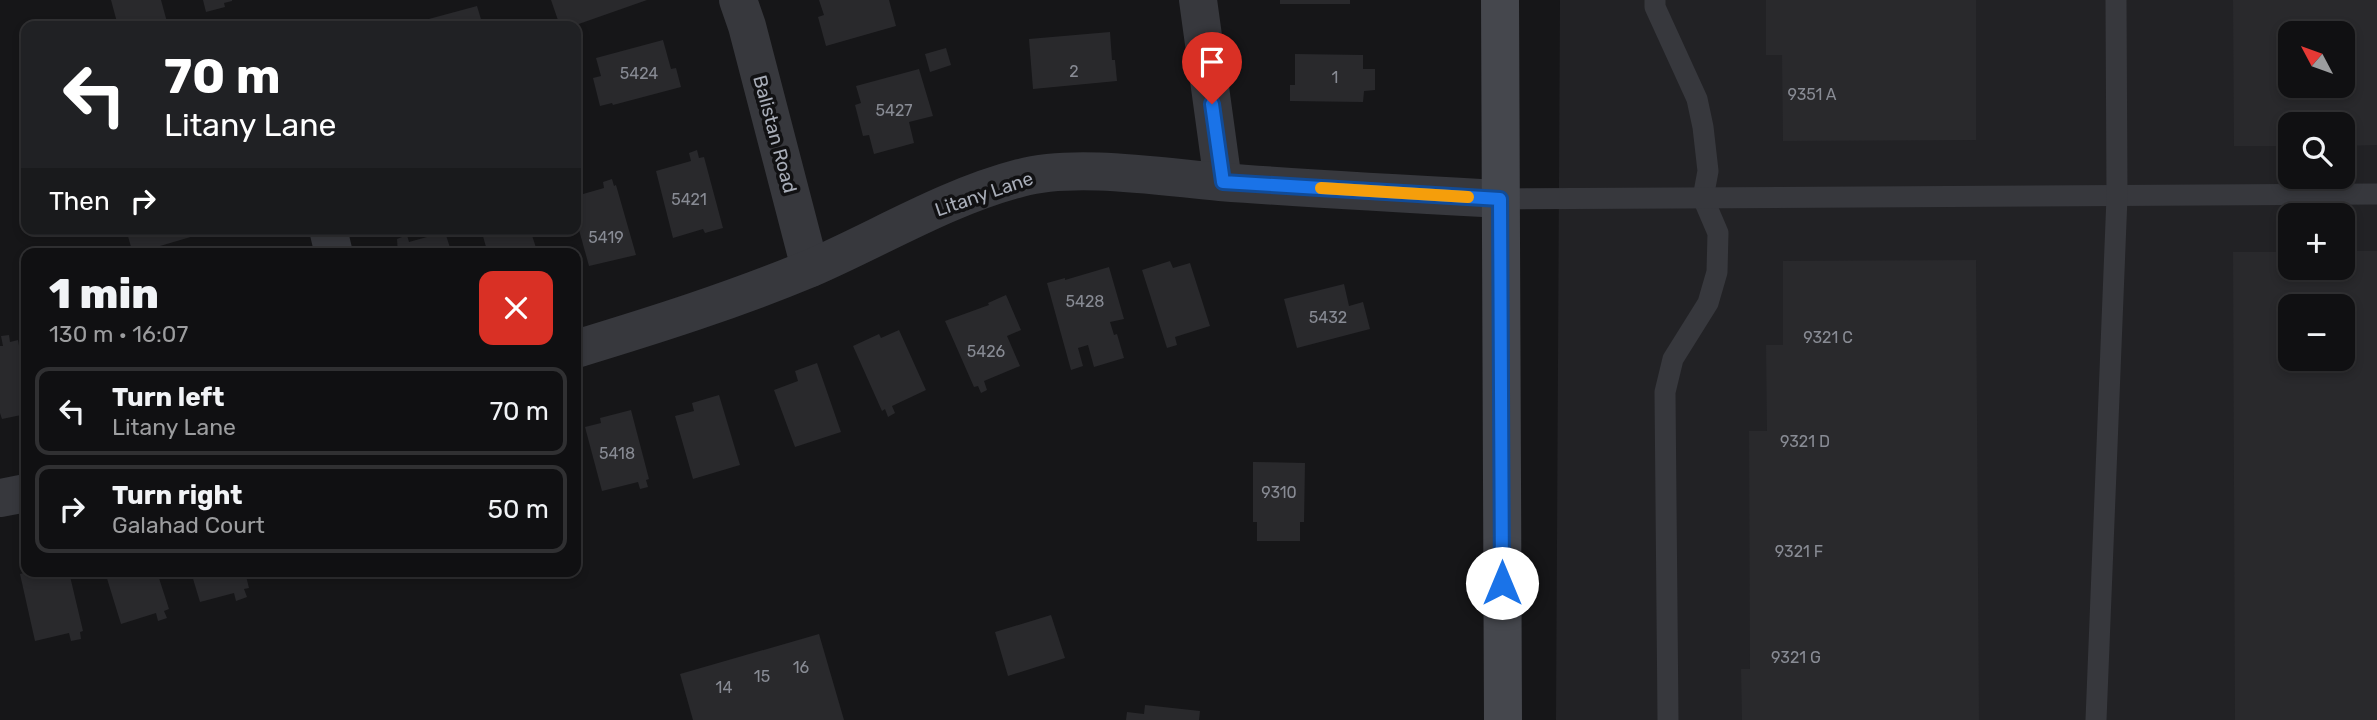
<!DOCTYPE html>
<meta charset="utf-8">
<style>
body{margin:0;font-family:Rubik,sans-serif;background:#19191b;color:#f1f3f6;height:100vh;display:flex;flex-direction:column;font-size:26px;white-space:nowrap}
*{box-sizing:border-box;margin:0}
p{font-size:23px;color:#9c9d9f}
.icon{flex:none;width:38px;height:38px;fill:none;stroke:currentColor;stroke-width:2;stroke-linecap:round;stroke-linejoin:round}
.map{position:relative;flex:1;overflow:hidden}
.drawer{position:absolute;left:21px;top:248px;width:560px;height:329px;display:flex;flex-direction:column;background:#101012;border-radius:14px;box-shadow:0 4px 10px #0003,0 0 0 2px #303032}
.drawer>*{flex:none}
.guide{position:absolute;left:21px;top:21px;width:560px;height:214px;border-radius:14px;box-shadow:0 4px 10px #0003,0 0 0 2px #303032;background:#202124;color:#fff;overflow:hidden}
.needle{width:46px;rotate:311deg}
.fabs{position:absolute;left:2278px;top:21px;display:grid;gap:14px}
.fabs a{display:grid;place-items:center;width:77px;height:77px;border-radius:14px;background:#101012;box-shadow:0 4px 10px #0003,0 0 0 2px #303032;font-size:35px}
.pin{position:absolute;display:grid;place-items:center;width:60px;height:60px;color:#fff;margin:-72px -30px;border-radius:50% 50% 50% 0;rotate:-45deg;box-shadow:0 0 7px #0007}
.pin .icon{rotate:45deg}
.me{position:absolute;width:77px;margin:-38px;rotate:0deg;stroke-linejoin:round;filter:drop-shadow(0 0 5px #0008)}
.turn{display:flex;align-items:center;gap:24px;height:147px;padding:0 28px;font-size:32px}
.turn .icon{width:91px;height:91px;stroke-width:2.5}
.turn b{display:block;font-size:49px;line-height:60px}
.then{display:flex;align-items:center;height:66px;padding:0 28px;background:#0003;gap:14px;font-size:26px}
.round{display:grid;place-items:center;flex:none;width:74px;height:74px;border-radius:14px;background:#19191b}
.overview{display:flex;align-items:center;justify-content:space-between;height:119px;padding:0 28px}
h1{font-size:42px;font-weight:800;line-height:52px}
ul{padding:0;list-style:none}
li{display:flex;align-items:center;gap:21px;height:88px;margin:0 14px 10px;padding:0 14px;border:4px solid #303032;border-radius:14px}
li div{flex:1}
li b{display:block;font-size:26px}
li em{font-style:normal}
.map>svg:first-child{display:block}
.built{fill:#222225;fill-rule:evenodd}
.building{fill:#29292c;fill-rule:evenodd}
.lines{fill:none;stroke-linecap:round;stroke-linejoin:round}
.service{stroke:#37383d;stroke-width:21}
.minor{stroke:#37383d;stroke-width:38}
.secondary{stroke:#45474d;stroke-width:38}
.route-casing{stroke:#114b97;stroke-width:18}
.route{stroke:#1a73e8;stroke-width:12}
.slow{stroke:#f59e0b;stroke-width:12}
.labels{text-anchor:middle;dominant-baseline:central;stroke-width:7;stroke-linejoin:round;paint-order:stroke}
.number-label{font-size:16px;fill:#888b94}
.street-label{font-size:19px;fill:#a8adb8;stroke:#111113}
</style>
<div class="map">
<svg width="2377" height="720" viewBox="0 0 2377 720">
<rect width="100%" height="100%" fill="#161618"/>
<path class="built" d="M1560,0H2377V720H1556ZM2291,33H2343V86H2291ZM2291,124H2343V177H2291ZM2291,215H2343V268H2291ZM2291,306H2343V359H2291Z"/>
<g class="building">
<polygon points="111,0 161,0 167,22 153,26 118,26"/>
<polygon points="203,0 232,0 232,1 224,3 225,7 206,12"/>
<polygon points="551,0 647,0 573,26 560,26"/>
<polygon points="819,0 889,0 896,26 826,46 818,17 824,15"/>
<rect x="1280" y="0" width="70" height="4"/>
<polygon points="1766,0 1976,0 1976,140 1783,141 1782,55 1766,55"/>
<path d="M2233,0H2377V145L2343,146V124H2291V146H2234ZM2291,33H2343V86H2291Z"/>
<polygon points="477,6 483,26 415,26 414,23"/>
<polygon points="1110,32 1112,60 1115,60 1117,81 1033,89 1029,39"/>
<polygon points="663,40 671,69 676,68 681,87 613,105 612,103 600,106 593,78 601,76 596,58"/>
<polygon points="946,48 951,65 930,72 925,54"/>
<polygon points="1295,54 1363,55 1363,69 1375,69 1375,90 1364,91 1363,102 1290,101 1290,85 1295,85"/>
<polygon points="919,69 933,116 909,122 914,143 874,154 869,135 863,136 855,105 861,103 856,86"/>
<polygon points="697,150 699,158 704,157 723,228 705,233 703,229 673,238 656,171 691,161 689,153"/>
<polygon points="612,179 614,186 616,185 636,255 589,266 576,219 576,196 604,188 603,182"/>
<polygon points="126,229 203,229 204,233 133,254"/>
<polygon points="481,229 530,229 538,254 488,254"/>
<polygon points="445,232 452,254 398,254 397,239 407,235 409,242"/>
<path d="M2343,251H2377V720H2235L2233,252H2291V268H2343ZM2291,306H2343V359H2291Z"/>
<polygon points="1976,260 1979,720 1742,720 1741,669 1750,669 1749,431 1767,431 1766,345 1783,345 1783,261"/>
<polygon points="1170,261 1173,268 1190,263 1210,326 1175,337 1177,345 1167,348 1142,270"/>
<polygon points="1109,267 1124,319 1110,322 1114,335 1117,334 1124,358 1094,367 1088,345 1078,348 1083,366 1071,370 1047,283 1065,278 1065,280"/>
<polygon points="1344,284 1349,306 1363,302 1370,329 1297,348 1284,299"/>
<polygon points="1006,295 1021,330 1007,336 1020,366 984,381 987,390 981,393 978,386 974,387 945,321 989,305 988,303"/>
<polygon points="899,330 926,390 892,406 895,413 888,417 885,409 882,411 853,346 879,334 881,338"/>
<polygon points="9,335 10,342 18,340 26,383 26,414 2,419 0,413 0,346 3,346 1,336"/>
<polygon points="817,363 841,432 795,447 774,390 798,381 795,371"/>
<polygon points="719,395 740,465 693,479 675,416 694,411 692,403"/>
<polygon points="631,410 649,479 646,480 648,487 640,489 638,482 602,491 585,427 601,423 600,418"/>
<polygon points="1253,462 1305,463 1304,522 1300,522 1300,541 1257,541 1257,522 1253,522"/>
<polygon points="27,572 69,572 83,631 80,632 81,639 71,641 69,633 35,641 20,574"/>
<polygon points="105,572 157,572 169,609 164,611 167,618 158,621 156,613 121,624"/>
<polygon points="191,572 245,572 249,588 244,589 247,597 236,601 234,593 200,602"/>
<polygon points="277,572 302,572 302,573 279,579"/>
<polygon points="1051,615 1065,658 1008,676 995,632"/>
<polygon points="819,634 844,720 693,720 680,674"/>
<polygon points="1145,705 1200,711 1199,720 1126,720 1127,712 1144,714"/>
</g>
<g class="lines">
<g class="service">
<polyline points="1655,0 1655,7 1697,99 1703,127 1708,171 1703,198 1718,233 1717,272 1708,303 1673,359 1665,392 1668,720"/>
<polyline points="1500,199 2377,194"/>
<polyline points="2096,720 2117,197 2116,0"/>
</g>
<g class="minor">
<polyline points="738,0 747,26 810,268"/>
<polyline points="1198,0 1223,182"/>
<polyline points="328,229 334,254"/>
<path d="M576,349C655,325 734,300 811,268C880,238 947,197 1020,178C1075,163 1162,177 1220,182C1313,189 1407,194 1500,199"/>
<polyline points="0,498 26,493"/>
</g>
<polyline class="secondary" points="1500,0 1503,720"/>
</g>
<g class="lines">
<defs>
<polyline id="route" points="1212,104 1223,182 1500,199 1502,583"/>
</defs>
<use href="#route" class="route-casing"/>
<use href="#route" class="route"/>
<polyline class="slow" points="1321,188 1468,197"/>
</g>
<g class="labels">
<g class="number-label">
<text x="1074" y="71">2</text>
<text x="639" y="73">5424</text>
<text x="1335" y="77">1</text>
<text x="1812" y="94">9351 A</text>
<text x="894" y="110">5427</text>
<text x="689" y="199">5421</text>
<text x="606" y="237">5419</text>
<text x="1085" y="301">5428</text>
<text x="1328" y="317">5432</text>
<text x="1828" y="337">9321 C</text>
<text x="986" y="351">5426</text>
<text x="1805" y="441">9321 D</text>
<text x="617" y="453">5418</text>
<text x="1279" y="492">9310</text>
<text x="1799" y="551">9321 F</text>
<text x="1796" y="657">9321 G</text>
<text x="801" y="667">16</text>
<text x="762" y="676">15</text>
<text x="724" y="687">14</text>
</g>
<g class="street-label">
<text transform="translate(775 134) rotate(75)">Balistan Road</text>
<text transform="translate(984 194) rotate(-19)">Litany Lane</text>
</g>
</g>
</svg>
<div class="fabs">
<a><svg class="needle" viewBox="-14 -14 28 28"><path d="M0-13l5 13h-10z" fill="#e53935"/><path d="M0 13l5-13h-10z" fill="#9c9d9f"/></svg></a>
<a><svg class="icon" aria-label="search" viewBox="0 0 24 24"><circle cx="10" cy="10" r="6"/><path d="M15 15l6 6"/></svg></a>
<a>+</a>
<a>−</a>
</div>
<div class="pin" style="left:1212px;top:104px;background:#d93025"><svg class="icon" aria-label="arrive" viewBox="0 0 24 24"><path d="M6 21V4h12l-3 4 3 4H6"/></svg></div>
<svg class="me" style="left:1502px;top:583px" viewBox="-20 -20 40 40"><circle r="19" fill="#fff"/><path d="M0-13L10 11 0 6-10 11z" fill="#1a73e8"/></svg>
<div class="guide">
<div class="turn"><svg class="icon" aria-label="left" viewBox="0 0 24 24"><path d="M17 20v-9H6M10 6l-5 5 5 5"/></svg><div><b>70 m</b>Litany Lane</div></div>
<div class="then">Then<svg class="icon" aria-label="right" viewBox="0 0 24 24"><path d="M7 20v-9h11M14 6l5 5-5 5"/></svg></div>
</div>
<section class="drawer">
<div class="overview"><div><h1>1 min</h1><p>130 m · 16:07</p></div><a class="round" style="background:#d93025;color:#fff"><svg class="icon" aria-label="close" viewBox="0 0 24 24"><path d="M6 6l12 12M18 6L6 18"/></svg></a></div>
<ul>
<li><svg class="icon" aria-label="left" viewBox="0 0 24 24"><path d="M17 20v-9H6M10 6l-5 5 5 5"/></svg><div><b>Turn left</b><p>Litany Lane</p></div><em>70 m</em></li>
<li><svg class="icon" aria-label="right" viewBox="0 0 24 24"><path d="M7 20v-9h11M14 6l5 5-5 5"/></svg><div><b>Turn right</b><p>Galahad Court</p></div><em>50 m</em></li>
</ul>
</section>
</div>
